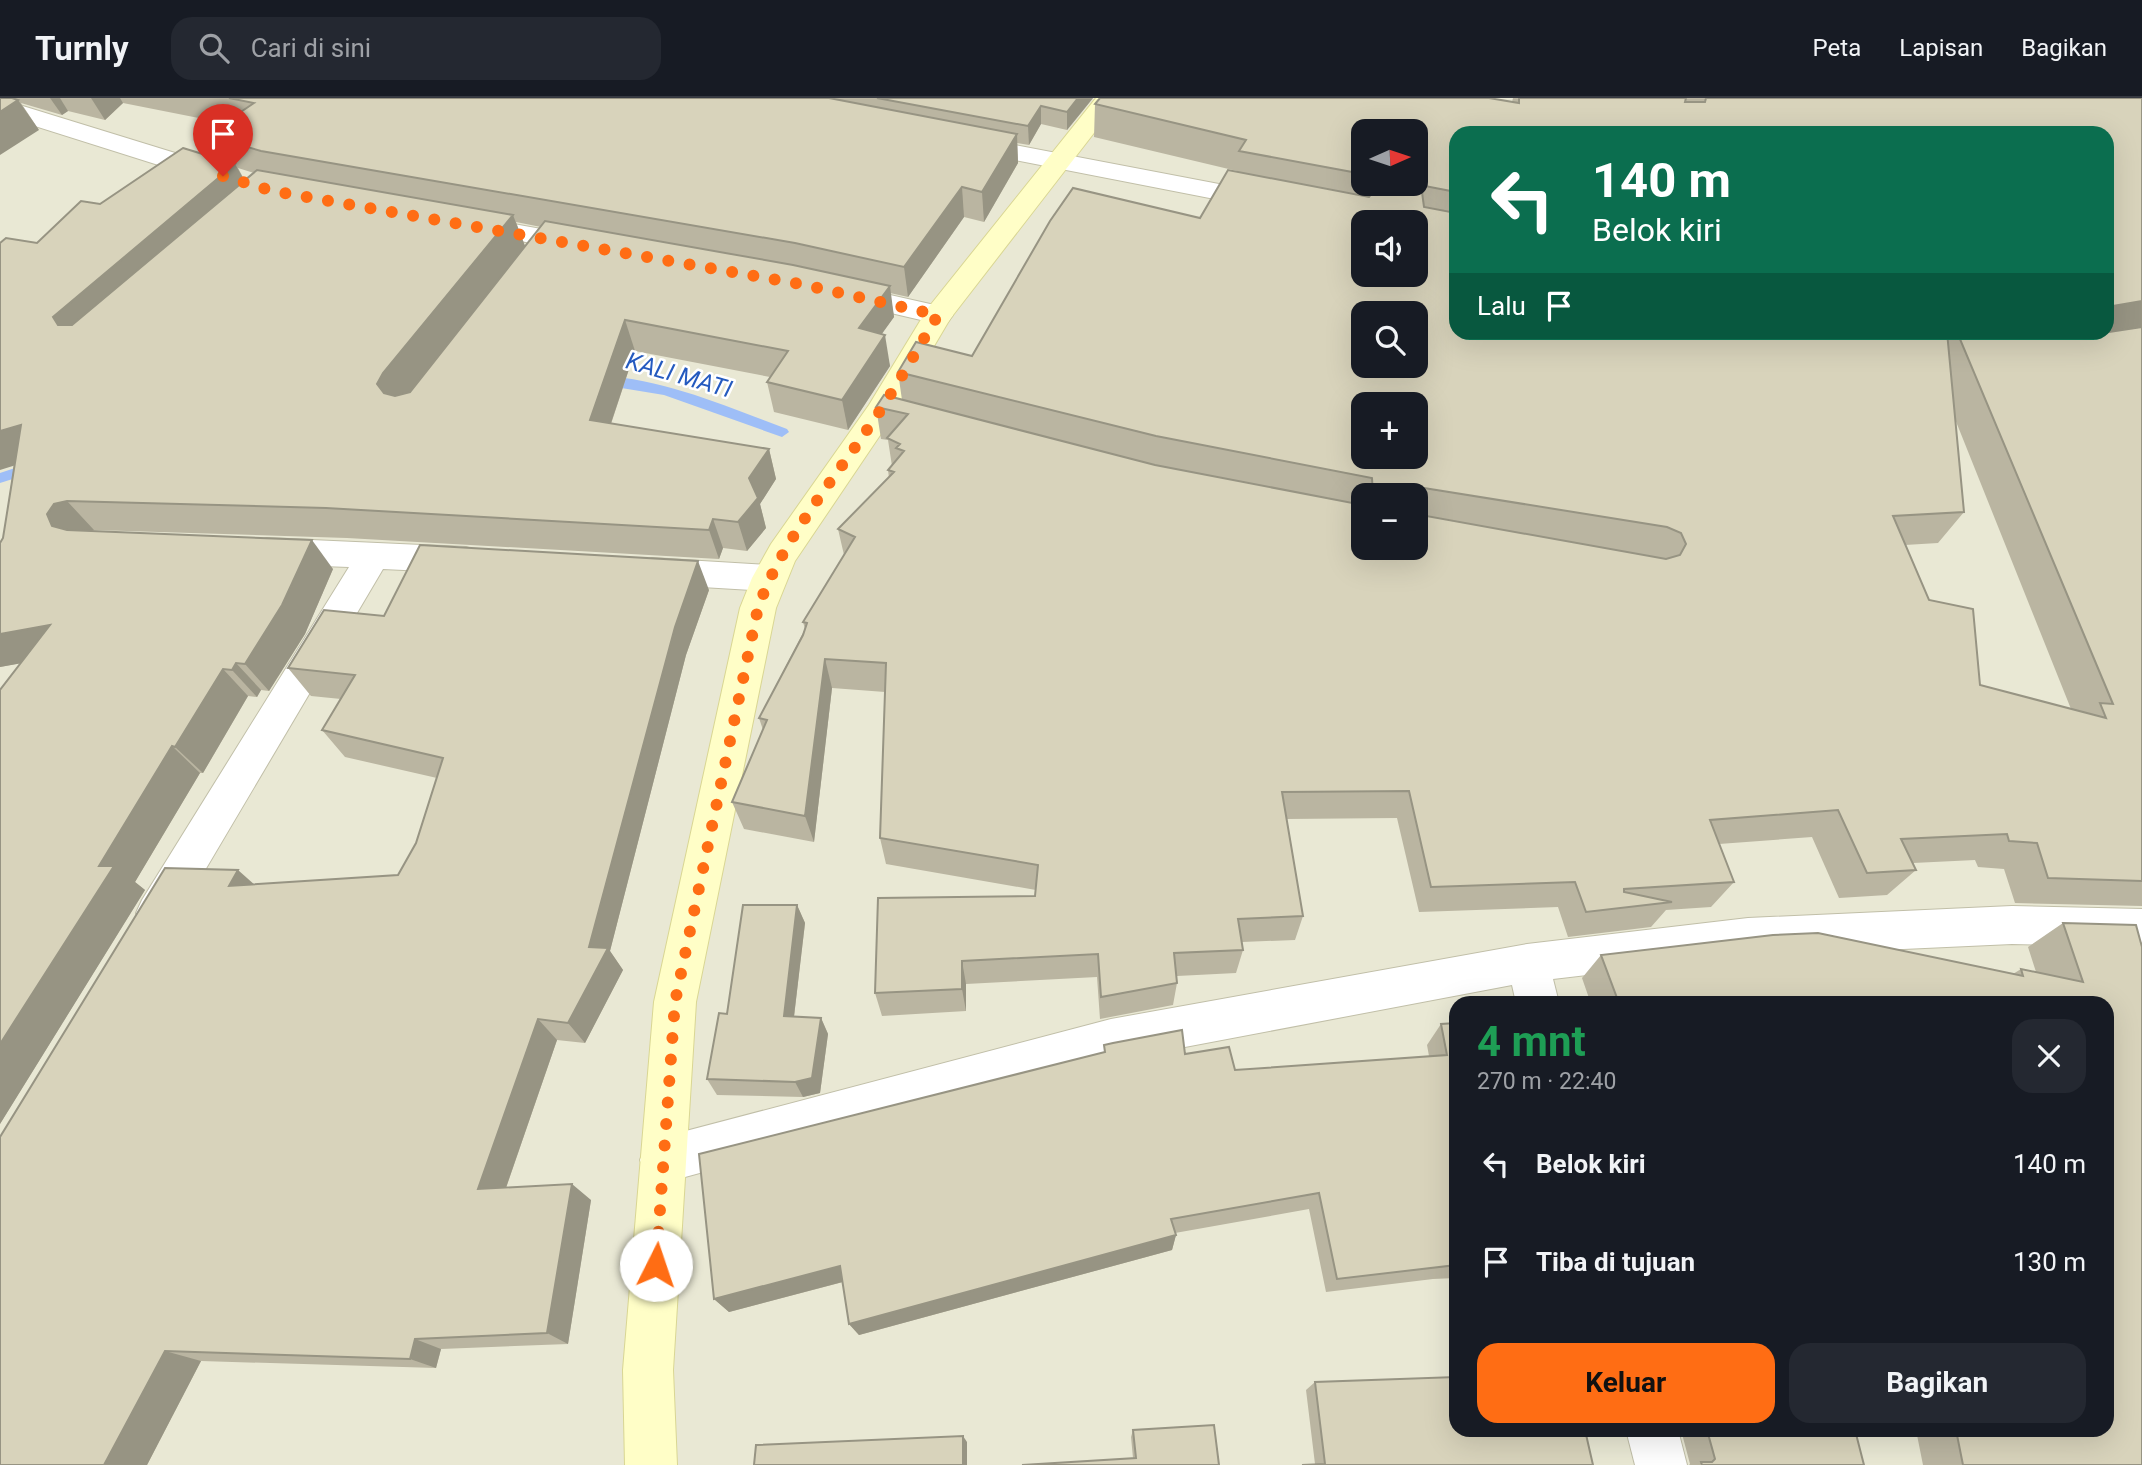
<!DOCTYPE html>
<html lang="id">
<meta charset="utf-8">
<style>
body{margin:0;font-family:Roboto,sans-serif;background:#242831;color:#f1f3f6;height:100vh;display:flex;flex-direction:column;font-size:26px;white-space:nowrap}
*{box-sizing:border-box;margin:0}
p{font-size:23px;color:#9ea1a6}
.icon{flex:none;width:38px;height:38px;fill:none;stroke:currentColor;stroke-width:2;stroke-linecap:round;stroke-linejoin:round}
.map{position:relative;flex:1;overflow:hidden}
.drawer{position:absolute;left:1449px;top:898px;width:665px;height:441px;display:flex;flex-direction:column;background:#171b24;border-radius:21px;box-shadow:0 7px 28px #0002}
.drawer>*{flex:none}
.top-card{position:absolute;left:1449px;top:28px;width:665px;height:214px;border-radius:21px;box-shadow:0 7px 28px #0002;background:#0b6e4f;color:#fff;overflow:hidden}
.needle{width:46px;rotate:87deg}
.tools{position:absolute;left:1351px;top:21px;display:grid;gap:14px}
.tools a{display:grid;place-items:center;width:77px;height:77px;border-radius:14px;background:#171b24;box-shadow:0 7px 28px #0002;font-size:35px}
.pin{position:absolute;display:grid;place-items:center;width:60px;height:60px;color:#fff;margin:-72px -30px;border-radius:50% 50% 50% 0;rotate:-45deg;box-shadow:0 0 7px #0007}
.pin .icon{rotate:45deg}
.me{position:absolute;width:77px;margin:-38px;rotate:4deg;stroke-linejoin:round;filter:drop-shadow(0 0 5px #0008)}
.turn{display:flex;align-items:center;gap:24px;height:147px;padding:0 28px;font-size:32px}
.turn .icon{width:91px;height:91px;stroke-width:2.5}
.turn b{display:block;font-size:49px;line-height:60px}
.then{display:flex;align-items:center;height:66px;padding:0 28px;background:#0003;gap:14px;font-size:26px}
.round{display:grid;place-items:center;flex:none;width:74px;height:74px;border-radius:21px;background:#242831}
.overview{display:flex;align-items:center;justify-content:space-between;height:119px;padding:0 28px}
h1{font-size:42px;font-weight:700;line-height:52px;color:#1e9e55}
.action{display:flex;gap:14px;margin-top:auto;padding:14px 28px}
.action a{flex:1;height:80px;border-radius:21px;background:#ff6d14;color:#111;font-size:28px;font-weight:700;line-height:80px;text-align:center}
.action a+a{background:#242831;color:#f1f3f6}
ul{padding:0;list-style:none}
li{display:flex;align-items:center;gap:21px;height:98px;padding:0 28px}
li div{flex:1}
li b{display:block;font-size:26px}
li em{font-style:normal}
header{display:flex;align-items:center;gap:42px;box-sizing:border-box;height:98px;padding:0 35px;background:#171b24;border-bottom:2px solid #363941}
header strong{font-size:33px}
nav{display:flex;gap:38px;margin-inline-start:auto;font-size:24px}
.search{width:490px;height:63px;background:#242831;display:flex;align-items:center;gap:18px;box-sizing:border-box;padding:0 24px;border-radius:21px;color:#9ea1a6;font-size:26px}
.map>svg:first-child{display:block}
.residential{fill:#e9e8d4;fill-rule:evenodd}
.lines{fill:none;stroke-linecap:round;stroke-linejoin:round}
.stream{fill:#9ebef7;fill-rule:evenodd}
.street-casing{stroke:#c1bfa8;stroke-width:2}
.secondary-casing{stroke:#d9d693;stroke-width:2}
.street{fill:#fff;fill-rule:evenodd}
.secondary{fill:#fffec7;fill-rule:evenodd}
.wall{fill:#bab5a1;fill-rule:evenodd}
.shaded-wall{fill:#979483}
.building{fill:#d8d3bb;stroke:#979483;stroke-width:2;fill-rule:evenodd}
.route{stroke:#ff6d14;stroke-width:12;stroke-dasharray:0 21.6}
.labels{text-anchor:middle;dominant-baseline:central;stroke-width:5;stroke-linejoin:round;paint-order:stroke}
.water-label{font-size:24px;font-style:italic;fill:#245abf;stroke:#fff}
</style>
<header>
<strong>Turnly</strong>
<div class="search"><svg class="icon" aria-label="search" viewBox="0 0 24 24"><circle cx="10" cy="10" r="6"/><path d="M15 15l6 6"/></svg>Cari di sini</div>
<nav><a>Peta</a><a>Lapisan</a><a>Bagikan</a></nav>
</header>
<div class="map">
<svg width="2142" height="1367" viewBox="0 0 2142 1367">
<rect width="100%" height="100%" fill="#f5f4e7"/>
<path class="residential" d="M0,0H2142V1367H0ZM1363,33H1416V86H1363ZM1456,35H2107V234H1456ZM1363,124H1416V177H1363ZM1363,215H1416V268H1363ZM1363,306H1416V359H1363ZM1363,397H1416V450H1363ZM1456,905H2107V1332H1456Z"/>
<g class="lines">
<g class="stream">
<path d="M602,278C666,281 727,309 787,331L789,334L782,339L664,297L597,286V280Z"/>
<polygon points="33,364 40,369 38,373 0,385 0,375"/>
</g>
<defs>
<g id="street">
<polygon points="0,1 227,71 231,77 227,83 218,85 209,83 0,17"/>
<polygon points="968,38 1266,95 1276,97 1280,103 1276,109 1266,111 959,51 955,46 959,41"/>
<polygon points="469,118 586,139 596,141 600,147 596,153 586,155 459,132 455,126 459,120"/>
<polygon points="841,186 948,210 953,217 948,224 938,226 831,201 827,195 831,189"/>
<polygon points="267,440 466,449 478,453 483,462 478,471 466,475 383,471 172,828 157,833 142,828 136,815 142,802 349,469 267,466 255,462 250,453 255,444"/>
<polygon points="652,460 769,467 781,471 786,480 781,489 769,493 652,486 640,482 635,473 640,464"/>
<polygon points="2012,808 2142,811 2142,849 2012,846 1748,858 1553,881 1559,905 1516,905 1512,887 1111,963 663,1085 647,1078 640,1062 647,1046 663,1039 1111,921 1527,846 1748,820"/>
<polygon points="1626,1332 1678,1332 1687,1367 1635,1367"/>
</g>
<polygon id="secondary" points="1096,0 1121,0 950,221 891,321 795,463 776,510 696,904 673,1272 677,1367 625,1367 623,1272 654,904 740,510 752,480 771,446 869,307 928,210"/>
</defs>
<use href="#street" class="street-casing"/>
<use href="#secondary" class="secondary-casing"/>
<use href="#street" class="street"/>
<use href="#secondary" class="secondary"/>
</g>
<g class="wall">
<path d="M0,0H1093L1067,32L1041,26L1029,47L1017,45L1018,65L984,124L964,119L908,199L890,195L894,219L881,236L890,268L848,332L774,314L767,284L770,279L635,253L611,326L769,351L776,381L760,406L766,430L747,453L723,450L719,461L347,440L94,432L90,433L333,471L305,536L269,593L261,592L257,599L248,598L203,675H200L135,784L145,792L0,1026L21,565L0,569V445L3,440L14,367L37,145L100,106L221,62L207,37L224,25L123,5L105,22L68,13L62,17L21,5L39,32ZM238,70L254,75L245,83ZM516,124L541,129L409,294L525,148Z"/>
<path d="M1513,0H2142V808L2015,805L2004,771L1978,769L1975,762L1913,765L1916,772L1887,797L1839,800L1812,739L1719,746L1734,784L1711,809L1666,812L1651,829L1568,839L1558,809L1419,814L1397,720L1287,721L1303,818L1295,842L1242,844L1243,852L1236,875L1177,878V885L1173,907L1100,921L1097,879L966,886V913L882,918L875,895L1035,798L1036,792L886,766L880,740L885,594L832,590L814,744L744,731L732,704L763,632L759,620L805,531L803,524L844,457L838,431L889,380L888,372L892,368L888,342L881,341L876,309L902,302L898,274L972,258L1200,120L1237,74V73L1094,39L1095,6L1512,4ZM1363,33L1416,86H1363ZM1456,35H2107V234H1456ZM1955,321L2071,611L1980,587L1929,502L1905,447L1938,445L1964,414ZM1363,397H1416L1363,450Z"/>
<polygon points="709,492 686,557 610,853 623,872 585,945 557,942 506,1090 591,1102 568,1246 441,1251 436,1270 201,1263 147,1367 0,1367 254,787 398,777 416,745 437,680 345,659 322,632 341,601 311,598 288,570 384,518"/>
<polygon points="797,807 805,825 794,919 821,920 828,936 820,995 803,999 717,997 707,981 727,916"/>
<polygon points="2063,825 2141,845 2142,844 2142,1367 1923,1367 1916,1332 2107,1332 2107,905 1586,905 1588,903 1590,903 1582,880 1601,857 2013,876 2021,871 2036,874 2028,849"/>
<polygon points="1456,925 1456,1180 1433,1181 1326,1194 1309,1111 1175,1135 1176,1137 1172,1152 859,1237 849,1226 843,1184 729,1214 714,1201 1104,955 1104,947 1185,956 1235,972 1429,958 1427,947 1441,926"/>
<polygon points="1315,1284 1456,1332 1593,1367 1315,1366 1306,1292"/>
<polygon points="1133,1332 1219,1367 1133,1360 1131,1339"/>
<polygon points="1681,1332 1855,1332 1864,1367 1689,1367 1690,1366"/>
</g>
<g class="shaded-wall">
<polygon points="50,0 60,0 68,13 62,17"/>
<polygon points="91,0 120,0 123,5 105,22"/>
<polygon points="1078,0 1093,0 1067,32 1067,14"/>
<polygon points="18,2 39,32 0,57 0,14"/>
<polygon points="1041,8 1041,26 1029,47 1028,28"/>
<polygon points="1017,36 1018,65 984,124 982,94"/>
<polygon points="235,66 253,97 82,258 58,227 53,219"/>
<polygon points="1425,88 1417,120 1416,90"/>
<polygon points="962,89 964,119 908,199 904,169"/>
<polygon points="513,117 525,148 400,306 395,316 377,286 383,275"/>
<polygon points="890,188 894,219 864,261 859,230"/>
<polygon points="2142,203 2142,231 2070,243 2077,234 2107,234 2107,209"/>
<polygon points="625,222 635,253 602,352 590,322"/>
<polygon points="885,237 890,268 848,332 842,302"/>
<polygon points="21,327 48,357 0,372 0,333"/>
<polygon points="769,351 776,381 760,406 766,430 747,453 738,424 749,380"/>
<polygon points="67,403 94,432 81,435 75,446 52,428 47,416 54,406"/>
<polygon points="713,421 723,450 719,461 709,432"/>
<polygon points="312,442 333,471 305,536 269,593 245,566"/>
<polygon points="698,463 709,492 686,557 610,853 623,872 585,945 568,925 675,529"/>
<polygon points="50,527 79,555 0,569 0,536"/>
<polygon points="825,561 832,590 814,744 805,718"/>
<polygon points="236,565 261,592 257,599 232,572"/>
<polygon points="223,571 248,598 203,675 175,649"/>
<polygon points="172,648 200,675 135,784 145,792 0,1026 0,946 99,768"/>
<polygon points="238,772 265,796 229,788"/>
<polygon points="797,807 805,825 792,935 784,918"/>
<polygon points="962,863 966,886 966,913 962,891"/>
<polygon points="821,920 828,936 820,995 803,999 795,984"/>
<polygon points="538,921 557,942 500,1107 478,1091"/>
<polygon points="572,1086 591,1102 568,1246 547,1235"/>
<polygon points="1176,1137 1172,1152 859,1237 849,1226"/>
<polygon points="840,1168 850,1182 729,1214 714,1201"/>
<polygon points="415,1241 441,1251 436,1270 410,1261"/>
<polygon points="165,1253 201,1263 147,1367 104,1367"/>
<polygon points="963,1338 967,1344 967,1367 963,1367"/>
</g>
<g class="building">
<polygon points="0,0 12,0 18,2 0,14"/>
<polygon points="229,0 829,0 1017,36 982,94 962,89 904,169 795,145 261,53 207,37 254,5"/>
<polygon points="877,0 1078,0 1067,14 1041,8 1028,28"/>
<path d="M1100,0H1489L1519,5V0H1686L1685,4H1705L1706,0H2142V203L2107,209V35H1456V94L1425,88L1416,90L1422,94L1424,109L1456,115V234H1947L1964,414L1893,418L1929,502L1973,511L1980,587L2106,620L2100,605L2113,606L1957,234H2088L2096,236L2142,229V783L2048,780L2037,745L2009,743L2007,736L1901,741L1916,772L1867,775L1838,712L1710,722L1734,784L1624,791V794L1672,804L1586,814L1575,784L1431,789L1409,693L1282,694L1303,818L1238,821L1243,852L1174,855L1177,885L1101,899L1098,856L962,863V891L875,895L878,800L1035,798L1038,767L880,740L886,565L825,561L805,718L732,704L767,622L759,620L803,537L807,525L803,524L855,439L838,431L894,374L888,372L904,353L896,350L900,346L887,340L908,316L876,309L884,297L1155,367L1363,407V450H1416V397H1373L1372,380L1156,338L898,274L916,244L972,258L1050,123L1073,90L1200,120L1228,72L1369,99L1373,94L1402,93L1399,86H1416V33H1363V76L1239,53L1246,42L1095,6ZM1363,124H1416V177H1363ZM1363,215H1416V268H1363ZM1363,306H1416V359H1363ZM1424,390L1667,429L1681,435L1686,446L1680,457L1666,461L1426,418Z"/>
<polygon points="183,50 235,66 53,219 58,227 72,227 257,72 513,117 383,275 377,286 384,295 395,298 410,294 545,123 793,167 890,188 859,230 885,237 842,302 767,284 788,253 625,222 590,322 769,351 749,380 758,400 738,424 713,421 709,432 326,410 67,403 54,406 47,416 52,428 67,432 312,442 282,507 245,566 236,565 232,572 223,571 175,649 172,648 99,768 114,768 0,946 0,592 50,527 0,536 0,445 3,440 21,327 0,333 0,145 6,140 37,145 81,103 100,106"/>
<polygon points="420,447 698,463 675,529 589,849 608,850 568,925 538,921 478,1091 572,1086 547,1235 415,1241 410,1261 165,1253 104,1367 0,1367 0,1039 165,770 238,772 229,788 398,777 416,745 443,660 322,632 355,577 288,570 324,512 384,518"/>
<polygon points="743,807 797,807 784,918 821,920 812,980 795,984 707,981 719,915 727,916"/>
<polygon points="2063,825 2136,827 2142,849 2142,1367 1963,1367 1956,1332 2107,1332 2107,905 1588,905 1588,903 1617,900 1601,857 1773,837 1818,835 2023,878 2021,871 2083,884"/>
<polygon points="1456,925 1456,1167 1337,1181 1319,1095 1171,1121 1176,1137 849,1226 840,1168 714,1201 699,1056 1105,954 1104,947 1113,945 1182,932 1185,956 1229,949 1235,972 1447,957 1441,926"/>
<polygon points="1456,1279 1456,1332 1585,1332 1593,1367 1302,1367 1325,1366 1315,1284"/>
<polygon points="1214,1327 1219,1367 1022,1367 1136,1360 1133,1332"/>
<polygon points="1707,1332 1855,1332 1864,1367 1702,1367 1701,1364 1712,1364 1715,1361"/>
<polygon points="963,1338 963,1367 754,1367 756,1347"/>
</g>
<g class="lines">
<path class="route" d="M223,78L273,93L800,186L938,217C915,255 893,295 867,332C828,389 781,445 758,510L675,904L656,1167"/>
</g>
<g class="labels">
<g class="water-label">
<text transform="translate(679 277) rotate(16)">KALI MATI</text>
</g>
</g>
</svg>
<div class="tools">
<a><svg class="needle" viewBox="-14 -14 28 28"><path d="M0-13l5 13h-10z" fill="#e53935"/><path d="M0 13l5-13h-10z" fill="#9ea1a6"/></svg></a>
<a><svg class="icon" aria-label="sound" viewBox="0 0 24 24"><path d="M4 9h4l5-4v14l-5-4H4zM17 9q2 3 0 6"/></svg></a>
<a><svg class="icon" aria-label="search" viewBox="0 0 24 24"><circle cx="10" cy="10" r="6"/><path d="M15 15l6 6"/></svg></a>
<a>+</a>
<a>−</a>
</div>
<div class="pin" style="left:223px;top:78px;background:#d93025"><svg class="icon" aria-label="arrive" viewBox="0 0 24 24"><path d="M6 21V4h12l-3 4 3 4H6"/></svg></div>
<svg class="me" style="left:656px;top:1167px" viewBox="-20 -20 40 40"><circle r="19" fill="#fff"/><path d="M0-13L10 11 0 6-10 11z" fill="#ff6d14"/></svg>
<div class="top-card">
<div class="turn"><svg class="icon" aria-label="left" viewBox="0 0 24 24"><path d="M17 20v-9H6M10 6l-5 5 5 5"/></svg><div><b>140 m</b>Belok kiri</div></div>
<div class="then">Lalu<svg class="icon" aria-label="arrive" viewBox="0 0 24 24"><path d="M6 21V4h12l-3 4 3 4H6"/></svg></div>
</div>
<section class="drawer">
<div class="overview"><div><h1>4 mnt</h1><p>270 m · 22:40</p></div><a class="round"><svg class="icon" aria-label="close" viewBox="0 0 24 24"><path d="M6 6l12 12M18 6L6 18"/></svg></a></div>
<ul>
<li><svg class="icon" aria-label="left" viewBox="0 0 24 24"><path d="M17 20v-9H6M10 6l-5 5 5 5"/></svg><div><b>Belok kiri</b></div><em>140 m</em></li>
<li><svg class="icon" aria-label="arrive" viewBox="0 0 24 24"><path d="M6 21V4h12l-3 4 3 4H6"/></svg><div><b>Tiba di tujuan</b></div><em>130 m</em></li>
</ul>
<div class="action"><a>Keluar</a><a>Bagikan</a></div>
</section>
</div>
